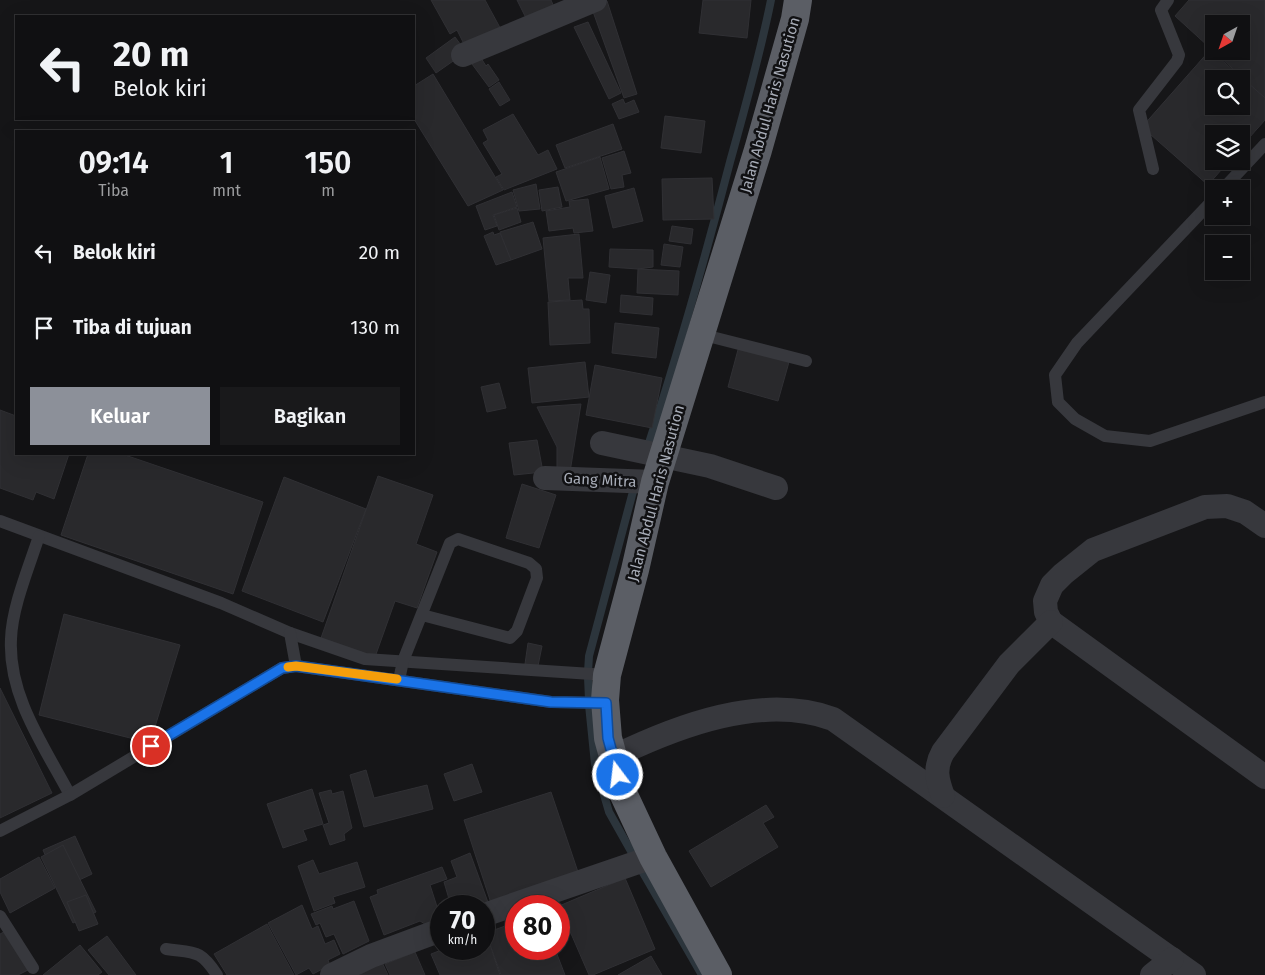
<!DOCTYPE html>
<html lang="id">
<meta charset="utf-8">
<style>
body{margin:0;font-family:"Fira Sans",sans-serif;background:#19191b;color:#f1f3f6;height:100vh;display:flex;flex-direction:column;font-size:19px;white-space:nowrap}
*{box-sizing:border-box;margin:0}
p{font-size:16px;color:#9c9d9f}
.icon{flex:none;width:28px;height:28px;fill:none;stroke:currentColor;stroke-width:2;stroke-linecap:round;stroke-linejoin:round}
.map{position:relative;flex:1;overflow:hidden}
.details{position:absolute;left:15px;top:130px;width:400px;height:325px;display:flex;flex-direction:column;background:#101012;border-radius:0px;box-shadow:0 5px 20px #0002,0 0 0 1px #303032}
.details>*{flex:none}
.hud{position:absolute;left:15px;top:15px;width:400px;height:105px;border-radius:0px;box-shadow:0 5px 20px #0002,0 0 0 1px #303032;background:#101012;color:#f1f3f6;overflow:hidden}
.needle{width:32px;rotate:220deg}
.buttons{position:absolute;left:1205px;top:15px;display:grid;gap:10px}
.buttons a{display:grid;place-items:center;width:45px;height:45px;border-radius:0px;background:#101012;box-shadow:0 5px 20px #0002,0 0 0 1px #303032;font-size:25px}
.speed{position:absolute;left:430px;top:895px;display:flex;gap:10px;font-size:25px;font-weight:700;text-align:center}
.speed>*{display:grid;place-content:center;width:65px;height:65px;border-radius:50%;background:#101012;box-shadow:0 5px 20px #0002,0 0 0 1px #303032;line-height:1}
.speed small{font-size:12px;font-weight:400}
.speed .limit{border:8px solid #d22;background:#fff;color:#111}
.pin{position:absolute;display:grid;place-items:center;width:42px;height:42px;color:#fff;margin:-21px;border:2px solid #fff;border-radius:50%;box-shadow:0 1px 5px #0007}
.me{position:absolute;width:55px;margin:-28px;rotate:345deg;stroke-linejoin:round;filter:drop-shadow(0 0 4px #0008)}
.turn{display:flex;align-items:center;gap:18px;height:105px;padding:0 15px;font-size:22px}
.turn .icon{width:65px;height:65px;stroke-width:2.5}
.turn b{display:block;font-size:35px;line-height:42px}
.eta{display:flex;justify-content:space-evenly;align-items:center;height:85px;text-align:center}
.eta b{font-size:30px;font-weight:600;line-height:35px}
.button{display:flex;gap:10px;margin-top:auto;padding:10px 15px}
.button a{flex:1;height:58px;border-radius:0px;background:#8c9099;color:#fff;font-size:20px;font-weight:600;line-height:58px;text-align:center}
.button a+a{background:#19191b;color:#f1f3f6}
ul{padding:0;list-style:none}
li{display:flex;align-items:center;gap:15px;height:75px;padding:0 15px}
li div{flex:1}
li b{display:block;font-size:19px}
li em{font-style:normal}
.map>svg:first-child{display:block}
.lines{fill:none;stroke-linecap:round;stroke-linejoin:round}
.stream{stroke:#2c353c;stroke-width:8}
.building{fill:#29292c;stroke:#303034;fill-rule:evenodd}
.service{stroke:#37383d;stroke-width:12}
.minor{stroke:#37383d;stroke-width:24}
.trunk{stroke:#5b5e65;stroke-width:28}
.route-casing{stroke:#114b97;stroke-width:12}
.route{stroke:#1a73e8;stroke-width:9}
.slow{stroke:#f59e0b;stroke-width:9}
.labels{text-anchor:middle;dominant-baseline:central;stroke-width:5;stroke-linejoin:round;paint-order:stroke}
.street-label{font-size:15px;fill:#a8adb8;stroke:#111113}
</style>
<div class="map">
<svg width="1265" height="975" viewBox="0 0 1265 975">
<rect width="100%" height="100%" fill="#161618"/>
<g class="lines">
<g class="stream">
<path d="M647,449C678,354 705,258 730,162C745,108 760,55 771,0"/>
<polyline points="588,672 589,656 635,484"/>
<polyline points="588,677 589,700"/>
<polyline points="589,705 595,764 609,812 636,860"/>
<polyline points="638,864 702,975"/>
</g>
</g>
<g class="building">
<polygon points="431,0 485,0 504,35 468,52 457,30 450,34"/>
<polygon points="517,0 551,0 554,7 527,20"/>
<polygon points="703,0 751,0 747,38 699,33"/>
<path d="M1189,0H1265V98L1175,16ZM1214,24H1241V51H1214Z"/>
<polygon points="607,1 637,94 624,98 591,6"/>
<polygon points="588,22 621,93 609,99 574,27"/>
<polygon points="455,37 466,52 436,73 426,58"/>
<path d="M1210,50L1265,98V120L1241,147V134H1214V161H1229L1208,185L1142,127ZM1214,79H1241V106H1214Z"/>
<polygon points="481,58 486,66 488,64 499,80 489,87 472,64"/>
<polygon points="433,74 503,190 468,206 414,119 414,86"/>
<polygon points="499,82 510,100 500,106 489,89"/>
<polygon points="623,99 625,104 634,100 639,112 619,119 612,104"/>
<polygon points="513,114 538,155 548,150 557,169 504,190 496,177 502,174 483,143 488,140 483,130"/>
<polygon points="665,116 705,121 701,153 661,148"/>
<polygon points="613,124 622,149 565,168 556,145"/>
<polygon points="624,151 631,173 622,175 624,187 611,189 602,158"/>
<polygon points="600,157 609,189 566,201 556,172"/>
<polygon points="712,178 714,219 663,220 662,179"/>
<polygon points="536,184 540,209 519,211 513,190"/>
<polygon points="558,187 562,207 542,211 539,190"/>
<polygon points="634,188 643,221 613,228 605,196"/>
<polygon points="512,192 517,207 493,215 497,226 485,230 476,206"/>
<polygon points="588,199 593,231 574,233 573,228 549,231 546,211 570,207 569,201"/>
<polygon points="517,208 521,222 499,230 494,215"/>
<polygon points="533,222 542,249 511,260 500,232"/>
<polygon points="672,226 693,229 691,244 669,241"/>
<polygon points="493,232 494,235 500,233 511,260 496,265 484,236"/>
<polygon points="579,234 583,278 568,278 570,300 549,301 543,238"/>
<polygon points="664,244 683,247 680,267 661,265"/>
<polygon points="610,249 653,250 653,267 638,269 609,267"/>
<polygon points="638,269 679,271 678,295 637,293"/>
<polygon points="590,272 610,275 606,303 586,300"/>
<polygon points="621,295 653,298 652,315 620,312"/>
<polygon points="582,300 583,309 589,309 590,343 550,345 548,302"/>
<polygon points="615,323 659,328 656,358 612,353"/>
<polygon points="739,346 789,362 778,401 728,387"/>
<polygon points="585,362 589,397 532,403 528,368"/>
<polygon points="595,365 662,378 652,428 586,415"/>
<polygon points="499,383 506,408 487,412 481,387"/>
<polygon points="581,404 570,472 557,471 557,447 537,407"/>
<polygon points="0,410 16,416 16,454 69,454 54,499 36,492 33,500 0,488"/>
<polygon points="537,440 543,472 514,475 509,443"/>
<polygon points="88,454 122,454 263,502 233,594 61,535"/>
<polygon points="378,476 433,495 416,544 437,552 417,608 395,601 375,657 321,638"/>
<polygon points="284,477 366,509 323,622 242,591"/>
<polygon points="522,484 556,495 539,548 506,538"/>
<polygon points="64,614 180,645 150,743 39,715"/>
<polygon points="528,643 542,646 538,666 525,664"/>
<polygon points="0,688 52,793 0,818"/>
<polygon points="472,764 482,792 454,801 444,774"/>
<polygon points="366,770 374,798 427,785 433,809 364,827 350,775"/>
<polygon points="312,789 323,824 303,830 307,840 283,848 267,804"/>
<polygon points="331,790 332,794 343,791 352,828 344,834 345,840 330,845 323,825 329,823 319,793"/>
<polygon points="551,792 579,875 491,903 464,820"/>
<polygon points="766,805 774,817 763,823 778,847 711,887 689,851"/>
<polygon points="75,836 92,874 60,889 43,850"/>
<polygon points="63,845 96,912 73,923 41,857"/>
<polygon points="470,853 489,905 464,906 460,896 449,899 444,882 457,877 451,861"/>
<polygon points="39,857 55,888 10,913 0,892 0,879"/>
<polygon points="313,860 319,874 357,862 365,887 333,897 335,903 314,911 298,866"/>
<polygon points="442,867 447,879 430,885 441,919 425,924 420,921 384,935 370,897 378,894 377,890"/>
<polygon points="625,878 655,949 593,975 589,975 559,906"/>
<polygon points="86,895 98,924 79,931 67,902"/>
<polygon points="354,901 369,941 343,954 334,934 326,937 320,923 316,925 311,914 332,906 333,909"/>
<polygon points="302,905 312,929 318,926 325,944 334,940 340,954 328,960 330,965 313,974 309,968 296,975 268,923"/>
<polygon points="516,922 516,949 555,949 565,975 501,975 486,933"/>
<polygon points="267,924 294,975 227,975 214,954"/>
<polygon points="13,927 34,967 18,975 0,975 0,934"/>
<polygon points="486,933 500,975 440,975 431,954 444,949 484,949 484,934"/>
<polygon points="107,936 136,975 109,975 88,950"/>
<polygon points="80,945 102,972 98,975 43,975"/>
<polygon points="415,952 425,975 390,975 385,964"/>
<polygon points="651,956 662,975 618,975"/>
<polygon points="380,958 388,975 361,975 358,969"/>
</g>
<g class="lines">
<g class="service">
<polyline points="1153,169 1139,110 1177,61 1179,55 1161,10 1168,0"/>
<polyline points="1223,189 1265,144"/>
<polyline points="1214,199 1077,343 1055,375 1058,402 1075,419 1105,436 1150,441 1265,402"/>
<polyline points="700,334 806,361"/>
<polyline points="0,521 221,603 290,633 365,659 607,675"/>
<path d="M39,536C29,567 12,607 11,639C8,696 44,746 70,795"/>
<polyline points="290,633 296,666"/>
<polyline points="399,680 403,661 450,543 458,539 529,563 536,569 537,578 517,631 510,638 422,615"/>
<polyline points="0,831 70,795 282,668 296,666 551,702 606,703"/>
<polyline points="0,916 33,968"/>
<path d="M166,949C195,953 200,949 217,975"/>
</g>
<g class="minor">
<polyline points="463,55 595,0"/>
<polyline points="602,443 710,466 776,488"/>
<polyline points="545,478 655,482"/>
<polyline points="1265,526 1245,512 1227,506 1205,507 1093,550 1063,574 1052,585 1045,601 1046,612 1051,622 1265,777"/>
<path d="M613,757C677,726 762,693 833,719L1194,975"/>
<path d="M943,796C937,780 934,768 943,752L1009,664L1051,622"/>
<polyline points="484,915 653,857"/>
<polyline points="332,975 371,956 441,930"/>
<polyline points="1152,975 1172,959"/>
</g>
<polyline class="trunk" points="718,975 653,857 623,793 608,738 605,700 607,675 635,570 655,482 758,150 795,19 798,0"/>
</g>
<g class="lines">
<defs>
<polyline id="route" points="151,746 282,668 296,666 551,702 606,703 608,738 618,775"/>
</defs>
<use href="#route" class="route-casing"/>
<use href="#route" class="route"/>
<polyline class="slow" points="288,667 296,666 397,679"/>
</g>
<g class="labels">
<g class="street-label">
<text transform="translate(770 105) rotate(-74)">Jalan Abdul Haris Nasution</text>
<text transform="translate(600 480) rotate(3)">Gang Mitra</text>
<text transform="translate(656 493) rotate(-75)">Jalan Abdul Haris Nasution</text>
</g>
</g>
</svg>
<div class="buttons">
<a><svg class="needle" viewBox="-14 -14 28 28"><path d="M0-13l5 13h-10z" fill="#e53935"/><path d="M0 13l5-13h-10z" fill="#9c9d9f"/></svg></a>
<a><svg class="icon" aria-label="search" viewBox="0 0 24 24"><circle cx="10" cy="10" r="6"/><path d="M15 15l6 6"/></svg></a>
<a><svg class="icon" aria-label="layers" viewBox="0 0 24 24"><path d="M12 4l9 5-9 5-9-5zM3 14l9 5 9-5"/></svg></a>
<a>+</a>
<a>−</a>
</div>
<div class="speed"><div>70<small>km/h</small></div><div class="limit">80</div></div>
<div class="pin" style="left:151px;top:746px;background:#d93025"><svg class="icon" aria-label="arrive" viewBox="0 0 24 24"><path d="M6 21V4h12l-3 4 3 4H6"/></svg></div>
<svg class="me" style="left:618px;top:775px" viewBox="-20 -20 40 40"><circle r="17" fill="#1a73e8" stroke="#fff" stroke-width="3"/><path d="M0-11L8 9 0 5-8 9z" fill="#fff"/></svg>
<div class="hud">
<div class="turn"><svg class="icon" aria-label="left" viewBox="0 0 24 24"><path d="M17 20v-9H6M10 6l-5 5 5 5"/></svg><div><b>20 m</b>Belok kiri</div></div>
</div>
<section class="details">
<div class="eta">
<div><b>09:14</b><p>Tiba</p></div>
<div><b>1</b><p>mnt</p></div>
<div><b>150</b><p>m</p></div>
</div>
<ul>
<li><svg class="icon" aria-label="left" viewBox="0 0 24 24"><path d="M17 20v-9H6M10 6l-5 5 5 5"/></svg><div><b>Belok kiri</b></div><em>20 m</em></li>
<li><svg class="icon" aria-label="arrive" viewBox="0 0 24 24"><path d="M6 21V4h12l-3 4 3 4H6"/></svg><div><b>Tiba di tujuan</b></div><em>130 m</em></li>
</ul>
<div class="button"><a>Keluar</a><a>Bagikan</a></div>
</section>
</div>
